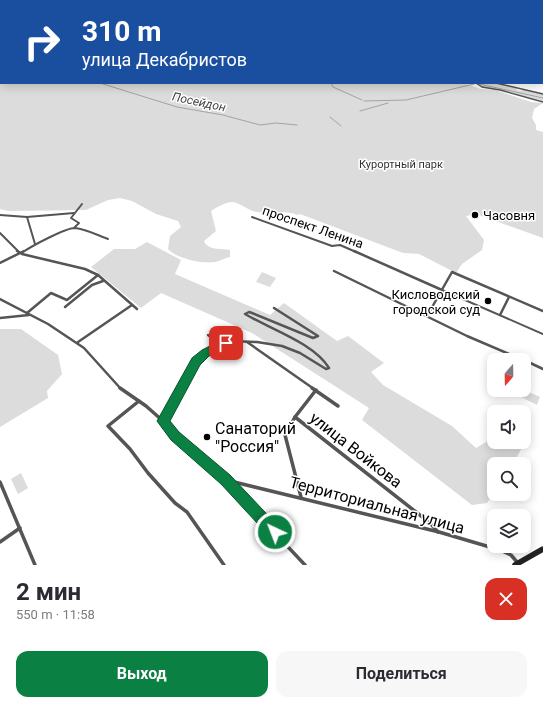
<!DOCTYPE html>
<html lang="ru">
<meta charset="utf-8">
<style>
body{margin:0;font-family:Roboto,sans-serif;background:#f7f7f7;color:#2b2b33;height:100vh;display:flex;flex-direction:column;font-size:15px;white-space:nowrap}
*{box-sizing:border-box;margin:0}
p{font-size:13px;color:#7c7c81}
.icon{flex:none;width:22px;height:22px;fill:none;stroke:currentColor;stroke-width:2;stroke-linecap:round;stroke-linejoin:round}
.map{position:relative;height:565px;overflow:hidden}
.details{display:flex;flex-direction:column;background:#fff;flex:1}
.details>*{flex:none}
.hud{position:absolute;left:0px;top:0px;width:543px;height:84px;box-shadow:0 2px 10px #0003;background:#1a4fa0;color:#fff;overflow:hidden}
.needle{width:26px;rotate:200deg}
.tools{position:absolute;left:487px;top:353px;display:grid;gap:8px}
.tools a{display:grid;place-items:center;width:44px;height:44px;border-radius:8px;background:#fff;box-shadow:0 2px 10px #0003;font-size:20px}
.pin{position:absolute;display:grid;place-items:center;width:34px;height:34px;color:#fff;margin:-17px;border-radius:8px;box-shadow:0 2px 6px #0006}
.me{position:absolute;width:44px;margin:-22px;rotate:317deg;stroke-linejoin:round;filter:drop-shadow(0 0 3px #0008)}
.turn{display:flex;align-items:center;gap:14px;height:84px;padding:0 16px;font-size:18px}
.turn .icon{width:52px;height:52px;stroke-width:2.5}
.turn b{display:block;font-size:28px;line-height:34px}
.round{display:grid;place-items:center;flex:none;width:42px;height:42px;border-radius:12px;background:#f7f7f7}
.head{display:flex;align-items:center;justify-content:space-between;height:68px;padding:0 16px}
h1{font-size:24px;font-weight:700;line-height:30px}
.primary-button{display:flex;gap:8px;margin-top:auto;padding:8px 16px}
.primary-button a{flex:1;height:46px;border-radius:12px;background:#0b8043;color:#fff;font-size:16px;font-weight:700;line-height:46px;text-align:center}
.primary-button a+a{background:#f7f7f7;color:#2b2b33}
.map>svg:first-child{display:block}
.green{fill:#dcdcdc}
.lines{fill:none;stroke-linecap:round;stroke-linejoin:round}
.stream{stroke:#a3a3a3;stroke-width:1}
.pedestrian{stroke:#555;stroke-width:2}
.minor-far4{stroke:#555;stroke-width:1}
.minor-far3{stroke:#555;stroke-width:1.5}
.minor-far2{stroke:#555;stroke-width:2}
.minor-far1{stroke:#555;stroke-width:2.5}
.minor{stroke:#555;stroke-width:3.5}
.secondary{stroke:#222;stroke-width:5.5}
.route{fill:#0b8043;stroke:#07532c}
.poi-dot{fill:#000;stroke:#fff;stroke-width:1.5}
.labels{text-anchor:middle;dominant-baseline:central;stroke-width:3;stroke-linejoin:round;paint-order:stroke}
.far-park-label{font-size:11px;fill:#333;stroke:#fff}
.far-water-label{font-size:12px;font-style:italic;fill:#444;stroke:#fff}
.poi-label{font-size:13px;fill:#000;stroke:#fff;text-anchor:start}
.street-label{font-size:13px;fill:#000;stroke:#fff}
.near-poi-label{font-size:16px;fill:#000;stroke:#fff;text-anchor:start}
.near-street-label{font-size:16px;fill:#000;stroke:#fff}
</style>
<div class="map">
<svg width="543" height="565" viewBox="0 0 543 565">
<rect width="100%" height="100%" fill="#fff"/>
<g class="green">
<path d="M0,0H319L1,1V83H463L481,89L495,90L531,102L543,103L534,109L532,118L536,125V130L543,132V238L476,214L466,216L484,240L482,250L462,264L456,273L419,254L403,253L300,214L297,215C288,210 268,214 257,212C248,211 240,202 231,202C224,203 217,207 211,211L216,231L204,241C208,251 221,248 230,250V257C225,258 220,261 215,262C203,264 177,259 168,249L170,236L181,227L178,221L156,214L132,201L120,198L108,200L86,210L8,211L0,209Z"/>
<polygon points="476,83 496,83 517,88 516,90 521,91 524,89 543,93 543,102 529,99 511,92 514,90 510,92 482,87"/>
<polygon points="147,242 181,260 175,274 270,315 284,303 337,341 348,336 384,363 371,372 383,385 452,426 476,448 486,442 494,429 494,442 523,442 524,444 513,464 494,464 494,493 487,503 472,505 362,420 369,408 252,333 161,293 141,308 91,267 114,249 135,249"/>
<polygon points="262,272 276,278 270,287 256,282"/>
<polygon points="0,329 21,329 58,355 62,374 47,391 48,398 0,427"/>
<polygon points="507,390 524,390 540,397 537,405"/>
<polygon points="21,473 28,488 18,494 11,479"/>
</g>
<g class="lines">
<g class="stream">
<polyline points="108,0 114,1"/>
<polyline points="476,0 485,1"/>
<polyline points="100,83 177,107 223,115 260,125 276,123 297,125"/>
<polyline points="331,83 333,87 362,100"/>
<polyline points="479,84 543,98"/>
<polyline points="364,101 406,100 474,84"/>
<polyline points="360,111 388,103"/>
<polyline points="330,117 341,126"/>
</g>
<polyline class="pedestrian" points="442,290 543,334"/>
<g class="minor-far4">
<polyline points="399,0 445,0"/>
<polyline points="448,0 458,1"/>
<polyline points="319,1 323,0"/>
</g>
<g class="minor-far3">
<polyline points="476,83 482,87 500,90 543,102"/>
<polyline points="496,83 543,94"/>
</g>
<g class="minor-far2">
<polyline points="0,215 27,217 74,213"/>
<polyline points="27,217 35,244"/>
<polyline points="252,217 332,246 340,245 356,252"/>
<polyline points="74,228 79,223 71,218 82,204"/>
<polyline points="0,233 19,252"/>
<path d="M23,252C32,246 65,228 75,228C86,229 97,235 108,239"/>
</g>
<g class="minor-far1">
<polyline points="17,251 22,254 85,269 98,275 67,300 51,293 27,313"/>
<polyline points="354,251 442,290"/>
<polyline points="0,263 24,251"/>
<polyline points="334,271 467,336 523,360"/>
<polyline points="98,275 137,309"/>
<polyline points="0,299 48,324 84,348 121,389"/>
<polyline points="65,307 92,285 103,281"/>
<polyline points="500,315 509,297"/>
<polyline points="427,316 452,272 543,311"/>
<polyline points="0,318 29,315"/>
<polyline points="208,335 221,345"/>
<polyline points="78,342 132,305"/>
<polyline points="247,342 314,389"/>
<polyline points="524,360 543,369"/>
<path d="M181,389L196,362L206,353L230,341L257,342L282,346L300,353L326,369L329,368C314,343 270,329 245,314L249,312L252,313L313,338L318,336L274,308"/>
</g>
<g class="minor">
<polyline points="120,388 146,406 163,421 175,436 225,480 305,565"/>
<polyline points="312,388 338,406"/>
<polyline points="139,401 108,426 130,449 148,473 175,503 187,512 224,565"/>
<polyline points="295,417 430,523 438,532"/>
<polyline points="163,421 181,388"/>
<polyline points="226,480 439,532 500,550 511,555 517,562"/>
<polyline points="0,482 35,565"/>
<polyline points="301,497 285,435 295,417 316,390"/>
<polyline points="0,542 20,528"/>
</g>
<polyline class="secondary" points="515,565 543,549"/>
</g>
<polygon class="route" points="226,338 230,340 231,343 230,346 209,356 200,365 170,421 179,432 230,475 280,528 282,532 280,537 275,539 270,537 221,484 171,440 157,421 192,358 202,350"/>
<g class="poi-dot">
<circle cx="475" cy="215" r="4"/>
<circle cx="488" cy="301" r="4"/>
<circle cx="207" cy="437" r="4"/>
</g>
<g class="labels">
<g class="far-park-label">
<text x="401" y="164">Курортный парк</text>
</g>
<g class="far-water-label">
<text transform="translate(199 102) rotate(12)">Посейдон</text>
</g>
<g class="poi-label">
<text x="483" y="215">Часовня</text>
<text x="480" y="294" text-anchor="end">Кисловодский<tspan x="480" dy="15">городской суд</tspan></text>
</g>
<g class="street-label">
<text transform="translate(313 227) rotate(19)">проспект Ленина</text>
</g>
<g class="near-poi-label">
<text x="215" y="428">Санаторий<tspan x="215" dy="18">"Россия"</tspan></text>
</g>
<g class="near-street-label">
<text transform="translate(356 450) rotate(38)">улица Войкова</text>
<text transform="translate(377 505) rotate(15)">Территориальная улица</text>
</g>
</g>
</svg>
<div class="tools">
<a><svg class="needle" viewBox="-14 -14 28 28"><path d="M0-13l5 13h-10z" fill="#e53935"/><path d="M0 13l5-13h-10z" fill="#7c7c81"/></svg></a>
<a><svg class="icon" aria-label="sound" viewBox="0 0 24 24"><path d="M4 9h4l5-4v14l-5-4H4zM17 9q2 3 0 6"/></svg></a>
<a><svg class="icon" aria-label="search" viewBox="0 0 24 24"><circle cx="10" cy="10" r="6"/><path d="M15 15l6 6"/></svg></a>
<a><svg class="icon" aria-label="layers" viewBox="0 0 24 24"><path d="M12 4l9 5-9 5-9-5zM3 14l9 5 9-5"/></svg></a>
</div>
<div class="pin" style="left:226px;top:343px;background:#d93025"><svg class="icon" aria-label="arrive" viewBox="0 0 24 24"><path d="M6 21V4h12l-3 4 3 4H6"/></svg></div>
<svg class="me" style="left:275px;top:532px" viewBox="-20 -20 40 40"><circle r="17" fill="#0b8043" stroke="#fff" stroke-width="3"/><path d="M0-11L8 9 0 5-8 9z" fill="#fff"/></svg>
<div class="hud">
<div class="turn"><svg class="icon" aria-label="right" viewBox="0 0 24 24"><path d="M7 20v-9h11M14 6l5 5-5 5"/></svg><div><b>310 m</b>улица Декабристов</div></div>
</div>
</div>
<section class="details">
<div class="head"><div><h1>2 мин</h1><p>550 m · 11:58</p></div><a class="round" style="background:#d93025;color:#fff"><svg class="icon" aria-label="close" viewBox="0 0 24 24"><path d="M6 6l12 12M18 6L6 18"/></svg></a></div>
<div class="primary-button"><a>Выход</a><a>Поделиться</a></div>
</section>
